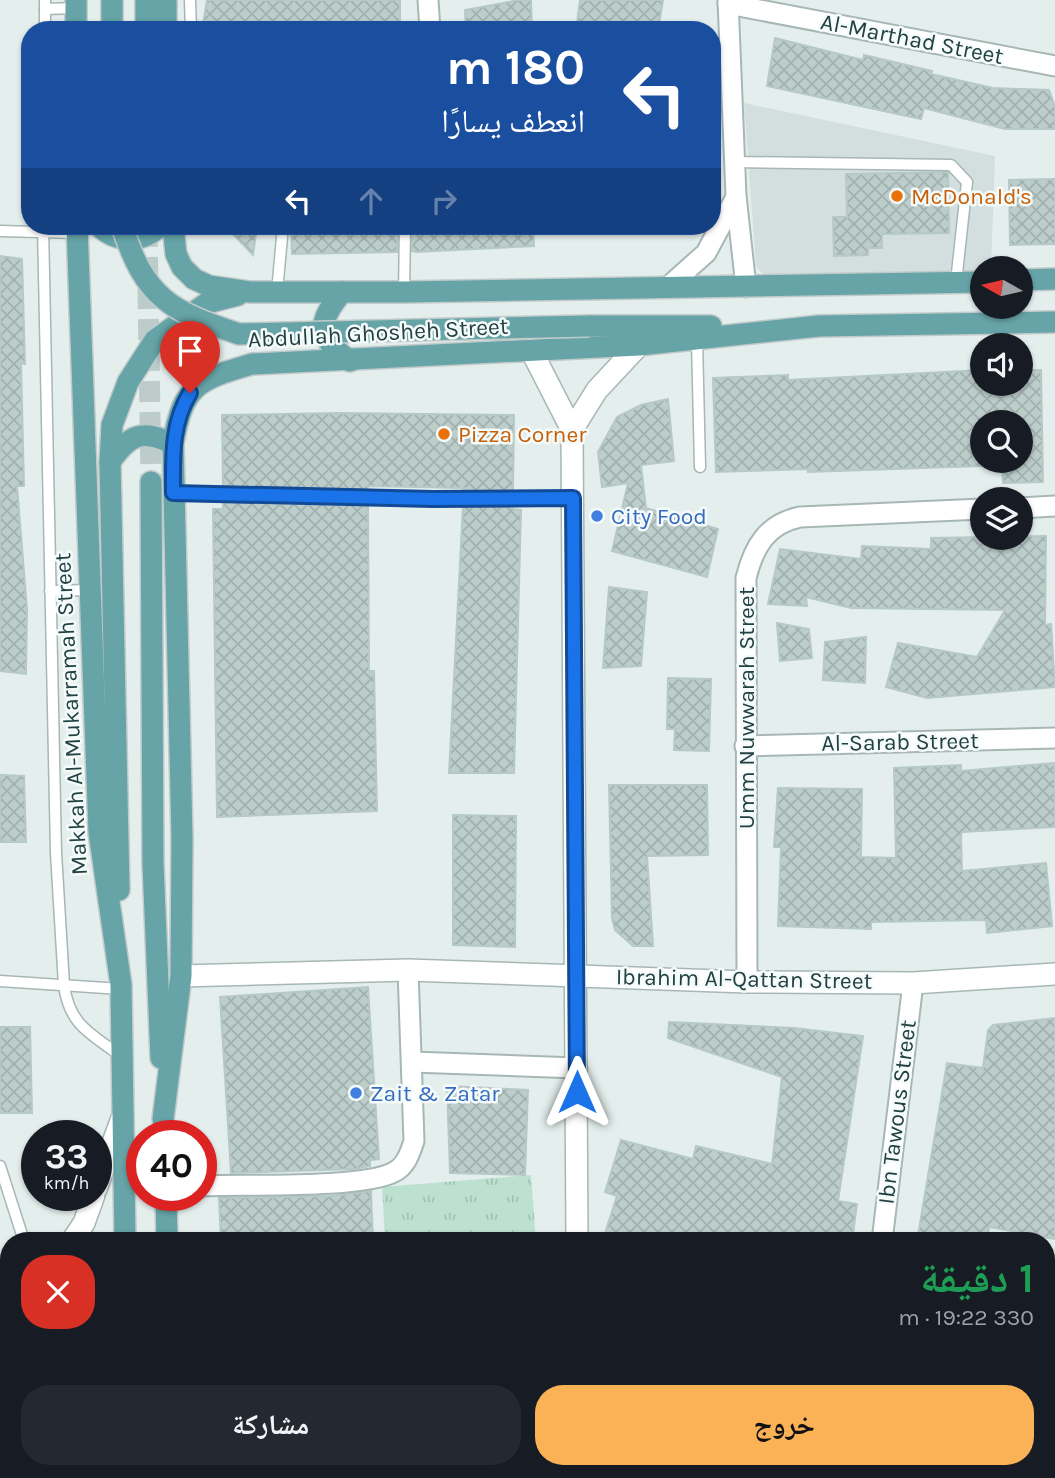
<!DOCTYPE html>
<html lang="ar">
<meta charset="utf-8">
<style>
body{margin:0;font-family:Karla,"Noto Naskh Arabic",sans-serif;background:#242831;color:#f1f3f6;direction:rtl;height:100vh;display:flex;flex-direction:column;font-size:26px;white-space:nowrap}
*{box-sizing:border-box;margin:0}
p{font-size:23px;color:#9ea1a6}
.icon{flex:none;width:38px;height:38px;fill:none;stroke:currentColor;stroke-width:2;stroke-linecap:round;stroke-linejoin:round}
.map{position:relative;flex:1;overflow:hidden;direction:ltr}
.details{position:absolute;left:0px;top:1232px;width:1055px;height:247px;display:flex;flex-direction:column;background:#171b24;border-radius:28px 28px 0 0;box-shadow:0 2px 5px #0004;direction:rtl}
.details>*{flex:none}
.top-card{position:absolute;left:21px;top:21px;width:700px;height:214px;border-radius:28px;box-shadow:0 2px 5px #0004;direction:rtl;background:#1a4fa0;color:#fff;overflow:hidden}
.needle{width:46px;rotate:278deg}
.fabs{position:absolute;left:970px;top:256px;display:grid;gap:14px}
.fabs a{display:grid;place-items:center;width:63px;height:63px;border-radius:50%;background:#171b24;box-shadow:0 2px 5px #0004;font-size:35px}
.speed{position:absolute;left:21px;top:1120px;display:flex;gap:14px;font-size:35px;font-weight:700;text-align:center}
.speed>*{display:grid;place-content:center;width:91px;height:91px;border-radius:50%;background:#171b24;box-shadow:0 2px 5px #0004;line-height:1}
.speed small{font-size:18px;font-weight:400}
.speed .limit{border:10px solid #d22;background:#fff;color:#111}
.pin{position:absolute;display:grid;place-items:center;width:60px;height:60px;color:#fff;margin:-72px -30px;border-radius:50% 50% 50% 0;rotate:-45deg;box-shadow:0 0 7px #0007}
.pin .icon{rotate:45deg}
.me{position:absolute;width:77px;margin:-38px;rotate:0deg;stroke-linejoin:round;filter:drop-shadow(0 0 5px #0008)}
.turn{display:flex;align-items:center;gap:24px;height:147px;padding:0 21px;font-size:32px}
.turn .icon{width:91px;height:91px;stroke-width:2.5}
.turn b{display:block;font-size:49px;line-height:60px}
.lanes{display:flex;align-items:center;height:66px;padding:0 21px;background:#0003;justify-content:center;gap:35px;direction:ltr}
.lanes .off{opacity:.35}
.round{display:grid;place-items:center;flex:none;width:74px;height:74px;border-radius:28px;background:#242831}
.overview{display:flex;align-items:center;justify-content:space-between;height:119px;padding:0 21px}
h1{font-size:42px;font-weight:700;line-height:52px;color:#1e9e55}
.primary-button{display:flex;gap:14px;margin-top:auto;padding:14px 21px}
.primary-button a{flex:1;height:80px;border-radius:28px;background:#fbb156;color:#111;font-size:28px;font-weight:700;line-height:80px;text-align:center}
.primary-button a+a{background:#242831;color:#f1f3f6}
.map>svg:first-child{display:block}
.built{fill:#d2dfde}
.grass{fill:url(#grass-tufts)}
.building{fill:url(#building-cross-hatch);stroke:#b6c9c7;stroke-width:2}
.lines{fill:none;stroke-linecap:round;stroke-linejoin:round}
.primary-tunnel{stroke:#bdcccb;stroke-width:21;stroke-dasharray:21 10;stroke-linecap:butt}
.service-casing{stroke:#a6b7b6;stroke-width:13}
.minor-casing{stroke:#a6b7b6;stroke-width:23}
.tertiary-casing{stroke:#a6b7b6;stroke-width:24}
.primary-casing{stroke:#c1caca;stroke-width:24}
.service{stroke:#fff;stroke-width:10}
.minor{stroke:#fff;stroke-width:19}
.tertiary{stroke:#fff;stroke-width:21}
.primary{stroke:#66a4a7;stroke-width:21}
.primary-bridge-casing{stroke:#c1caca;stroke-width:24;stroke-linecap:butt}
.primary-bridge{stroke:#66a4a7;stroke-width:21}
.route-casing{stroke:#114b97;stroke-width:18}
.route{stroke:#1a73e8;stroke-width:12}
.food-dot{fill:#e8710a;stroke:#f5fbfa;stroke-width:2.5}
.shop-dot{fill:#3f7fe0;stroke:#f5fbfa;stroke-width:2.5}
.labels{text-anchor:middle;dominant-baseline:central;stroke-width:5;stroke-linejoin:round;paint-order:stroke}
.street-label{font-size:23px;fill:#224142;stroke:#f5fbfa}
.food-label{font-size:23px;fill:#c56008;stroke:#f5fbfa;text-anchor:start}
.shop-label{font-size:23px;fill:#366cbe;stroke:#f5fbfa;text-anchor:start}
</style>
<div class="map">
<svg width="1055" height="1478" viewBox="0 0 1055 1478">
<defs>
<pattern id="grass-tufts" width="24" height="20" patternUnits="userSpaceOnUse" patternTransform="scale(1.75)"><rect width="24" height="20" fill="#bce1d1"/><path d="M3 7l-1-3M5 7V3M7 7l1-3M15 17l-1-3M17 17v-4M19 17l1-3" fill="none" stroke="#a1c2b5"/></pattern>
<pattern id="building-cross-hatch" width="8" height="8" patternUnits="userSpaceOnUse" patternTransform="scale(1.75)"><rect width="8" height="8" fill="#bccdca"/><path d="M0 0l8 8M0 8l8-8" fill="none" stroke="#a1b1af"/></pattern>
</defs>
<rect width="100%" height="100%" fill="#e4efed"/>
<polygon class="built" points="744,103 995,156 991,268 982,268 982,276 771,278 762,273 756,266"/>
<polygon class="grass" points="531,1175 536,1241 385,1241 382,1187"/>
<g class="building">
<polygon points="207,0 400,0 400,30 202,30"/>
<polygon points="519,0 531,0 532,30 466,30 465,10"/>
<polygon points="580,0 663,0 658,30 576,30"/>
<polygon points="775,38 863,60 864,55 932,71 931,74 993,88 1049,90 1055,107 1055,129 1005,129 924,108 921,119 767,86"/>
<polygon points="948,172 949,233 882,234 882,248 868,248 868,255 834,256 833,217 847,217 846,174"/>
<polygon points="1055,179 1055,244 1010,245 1009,180"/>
<polygon points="225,226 257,226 253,255"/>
<polygon points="291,226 398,226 397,252 292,254"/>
<polygon points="412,226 533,226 534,246 416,252 412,251"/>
<polygon points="0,256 22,259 25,364 21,363 24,486 17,486 27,609 26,674 0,671"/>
<polygon points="982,370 982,383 1020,383 1020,370 1041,370 1043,482 1003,483 1002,460 1020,460 1020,422 982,422 982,466 808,472 808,469 716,472 713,378 788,375 788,380"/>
<polygon points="668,399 674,461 641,465 646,508 718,529 707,577 612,551 628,483 602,487 598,452 617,417 641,405"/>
<polygon points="339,413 514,415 513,491 463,491 464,488 368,486 368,490 223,487 222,415"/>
<polygon points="223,502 368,505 369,671 374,671 377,811 217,817 213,509 223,509"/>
<polygon points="463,506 513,506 513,509 521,510 514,773 449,773"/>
<polygon points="1046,536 1045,625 1051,624 1055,687 927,698 886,687 898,643 977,657 1005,610 851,608 806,597 807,606 768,604 780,549 861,559 862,546 931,549 931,538"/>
<polygon points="609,587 647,592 641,666 603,668"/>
<polygon points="777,623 809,629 812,658 780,661"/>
<polygon points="866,637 865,683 823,680 825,642"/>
<polygon points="668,678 711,679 709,751 674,750 675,729 667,729"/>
<polygon points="1054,763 1055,827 962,832 961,835 962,871 1046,863 1052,926 987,933 986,920 871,922 871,929 778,926 781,847 774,847 778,788 862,789 861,857 896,858 894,768 961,765 961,771"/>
<polygon points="0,775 24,776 26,842 0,842"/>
<polygon points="609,785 707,785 708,855 647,856 653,946 633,946 615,930 612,918"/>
<polygon points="453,815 516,816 515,947 453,945"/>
<polygon points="368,987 379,1159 370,1160 370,1166 355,1169 231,1173 220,997"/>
<polygon points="1055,1018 1055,1239 989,1227 987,1241 917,1241 947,1063 983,1068 988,1030 993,1025"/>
<polygon points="669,1022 794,1028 863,1036 838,1201 857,1204 852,1241 793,1241 763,1236 763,1241 616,1241 617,1237 605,1233 617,1196 605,1192 621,1140 693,1159 696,1146 772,1164 782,1077 668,1038"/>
<polygon points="0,1027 30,1027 32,1113 0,1113"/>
<polygon points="447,1086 528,1090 525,1175 450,1173"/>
<polygon points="371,1191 373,1241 221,1241 219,1198 331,1196"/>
</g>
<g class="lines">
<polyline class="primary-tunnel" points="147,226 151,482"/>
<defs>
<g id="service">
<polyline points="190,0 191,30"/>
<polyline points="45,9 76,8"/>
<polyline points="45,30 45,0"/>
<polyline points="735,162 951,165 967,182 956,282"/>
<path d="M43,226L56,853L64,985C69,1025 91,1034 121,1056"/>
<polyline points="0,231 77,233"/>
<polyline points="277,292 283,226"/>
<polyline points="404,292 405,226"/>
<polyline points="697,340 700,467"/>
<polyline points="173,493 433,499 573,498"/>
<polyline points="50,591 90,590"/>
<polyline points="0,981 121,989"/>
<polyline points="0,1166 24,1241"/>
<polyline points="1043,1478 1043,1470"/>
</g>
<g id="minor">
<polyline points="428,0 430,30"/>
<polyline points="728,0 736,196 746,287"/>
<polyline points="728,4 1055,66"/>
<polyline points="670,285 706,253 736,197"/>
<polyline points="1020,508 1055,506"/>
<polyline points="745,746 1055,738"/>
<path d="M747,982L746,578C754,546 767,524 800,517L982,509"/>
<polyline points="412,1062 577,1068"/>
<path d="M201,1186C242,1184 363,1189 394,1172C406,1166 410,1153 414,1141L408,970"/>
<polyline points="882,1241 913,983"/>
<polyline points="1046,1442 1055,1440"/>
<polyline points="415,1470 416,1478"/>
<polyline points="859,1478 860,1470"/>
</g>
<g id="tertiary">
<polyline points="531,350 572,430 577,1241"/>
<polyline points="572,430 597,390 639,345"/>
<polyline points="181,976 408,970 747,982 913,983 1055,974"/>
<polyline points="96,1189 122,1118"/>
<polyline points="72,1241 84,1223 94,1195"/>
<polyline points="0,1294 9,1289"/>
<polyline points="0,1323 9,1322"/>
<polyline points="582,1470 582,1478"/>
</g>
<g id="primary">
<polyline points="112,0 112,30"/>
<polyline points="146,0 146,30"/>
<polyline points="166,0 166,30"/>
<polyline points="76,30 76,0"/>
<polyline points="77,226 99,832 121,985 125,1241"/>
<path d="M99,226C117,243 142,243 160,226"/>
<polyline points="173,226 176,254 182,267 194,279 209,286 250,292 404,292 982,282"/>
<polyline points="1020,280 1055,279"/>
<path d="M342,292C316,324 317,337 350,361"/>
<polyline points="589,326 711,326"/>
<path d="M110,462C129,435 142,428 173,444"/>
<polyline points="151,482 153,863 161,1058"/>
<polyline points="119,890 110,462 112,425 128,382 155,340 207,303 238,295"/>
<path d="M163,1119L181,976L182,838L173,444C183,385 197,380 252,364L639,345L819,326L1055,322"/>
<polyline points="166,1195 167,1241"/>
<polyline points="130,1470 130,1478"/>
<polyline points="173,1470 173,1478"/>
</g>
</defs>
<use href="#service" class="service-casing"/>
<use href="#minor" class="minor-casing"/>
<use href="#tertiary" class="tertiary-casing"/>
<use href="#primary" class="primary-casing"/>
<use href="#service" class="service"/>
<use href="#minor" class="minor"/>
<use href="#tertiary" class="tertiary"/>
<use href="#primary" class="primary"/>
<defs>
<path id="primary-bridge" d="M122,226C145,298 170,311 239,334L589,326"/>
</defs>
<use href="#primary-bridge" class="primary-bridge-casing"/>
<use href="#primary-bridge" class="primary-bridge"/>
</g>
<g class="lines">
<defs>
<path id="route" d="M190,393C171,424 173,457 173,493L433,499L573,498L577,1092"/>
</defs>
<use href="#route" class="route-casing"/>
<use href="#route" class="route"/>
</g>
<g class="food-dot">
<circle cx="897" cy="196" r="7"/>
<circle cx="444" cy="434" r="7"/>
</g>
<g class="shop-dot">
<circle cx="597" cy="516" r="7"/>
<circle cx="356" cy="1093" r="7"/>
</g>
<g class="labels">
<g class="street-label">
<text transform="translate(912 39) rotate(11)">Al-Marthad Street</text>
<text transform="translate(378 333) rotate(-3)">Abdullah Ghosheh Street</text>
<text transform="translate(746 708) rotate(-90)">Umm Nuwwarah Street</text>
<text transform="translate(71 714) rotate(-93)">Makkah Al-Mukarramah Street</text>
<text transform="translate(900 742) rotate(-1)">Al-Sarab Street</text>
<text transform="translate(744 979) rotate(1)">Ibrahim Al-Qattan Street</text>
<text transform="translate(897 1112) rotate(-83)">Ibn Tawous Street</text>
</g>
<g class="food-label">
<text x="911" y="196">McDonald's</text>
<text x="458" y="434">Pizza Corner</text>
</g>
<g class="shop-label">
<text x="611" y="516">City Food</text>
<text x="370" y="1093">Zait &amp; Zatar</text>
</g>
</g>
</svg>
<div class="fabs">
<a><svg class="needle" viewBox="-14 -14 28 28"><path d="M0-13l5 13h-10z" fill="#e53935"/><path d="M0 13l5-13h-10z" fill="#9ea1a6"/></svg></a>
<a><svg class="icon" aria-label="sound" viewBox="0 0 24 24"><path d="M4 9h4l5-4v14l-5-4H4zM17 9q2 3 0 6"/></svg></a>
<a><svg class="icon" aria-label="search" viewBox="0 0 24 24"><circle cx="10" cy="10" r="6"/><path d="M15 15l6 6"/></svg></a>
<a><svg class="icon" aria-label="layers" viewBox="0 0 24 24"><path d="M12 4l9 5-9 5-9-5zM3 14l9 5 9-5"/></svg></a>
</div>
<div class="speed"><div>33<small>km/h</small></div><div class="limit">40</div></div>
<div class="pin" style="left:190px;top:393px;background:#d93025"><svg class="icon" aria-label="arrive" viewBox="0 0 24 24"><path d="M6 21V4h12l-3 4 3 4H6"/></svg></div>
<svg class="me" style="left:577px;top:1092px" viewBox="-20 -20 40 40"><path d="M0-17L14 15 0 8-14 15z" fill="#1a73e8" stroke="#fff" stroke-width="4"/></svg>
<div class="top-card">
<div class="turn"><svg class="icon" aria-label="left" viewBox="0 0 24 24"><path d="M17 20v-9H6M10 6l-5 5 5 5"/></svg><div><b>180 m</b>انعطف يسارًا</div></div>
<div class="lanes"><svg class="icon" aria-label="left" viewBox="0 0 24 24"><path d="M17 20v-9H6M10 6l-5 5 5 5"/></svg><svg class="icon off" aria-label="ahead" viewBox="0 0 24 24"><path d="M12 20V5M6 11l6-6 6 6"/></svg><svg class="icon off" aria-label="right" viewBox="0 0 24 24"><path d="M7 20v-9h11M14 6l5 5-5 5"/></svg></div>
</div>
<section class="details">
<div class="overview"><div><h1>1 دقيقة</h1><p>330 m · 19:22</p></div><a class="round" style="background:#d93025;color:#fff"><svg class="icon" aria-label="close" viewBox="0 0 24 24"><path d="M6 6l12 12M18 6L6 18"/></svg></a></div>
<div class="primary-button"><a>خروج</a><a>مشاركة</a></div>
</section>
</div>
